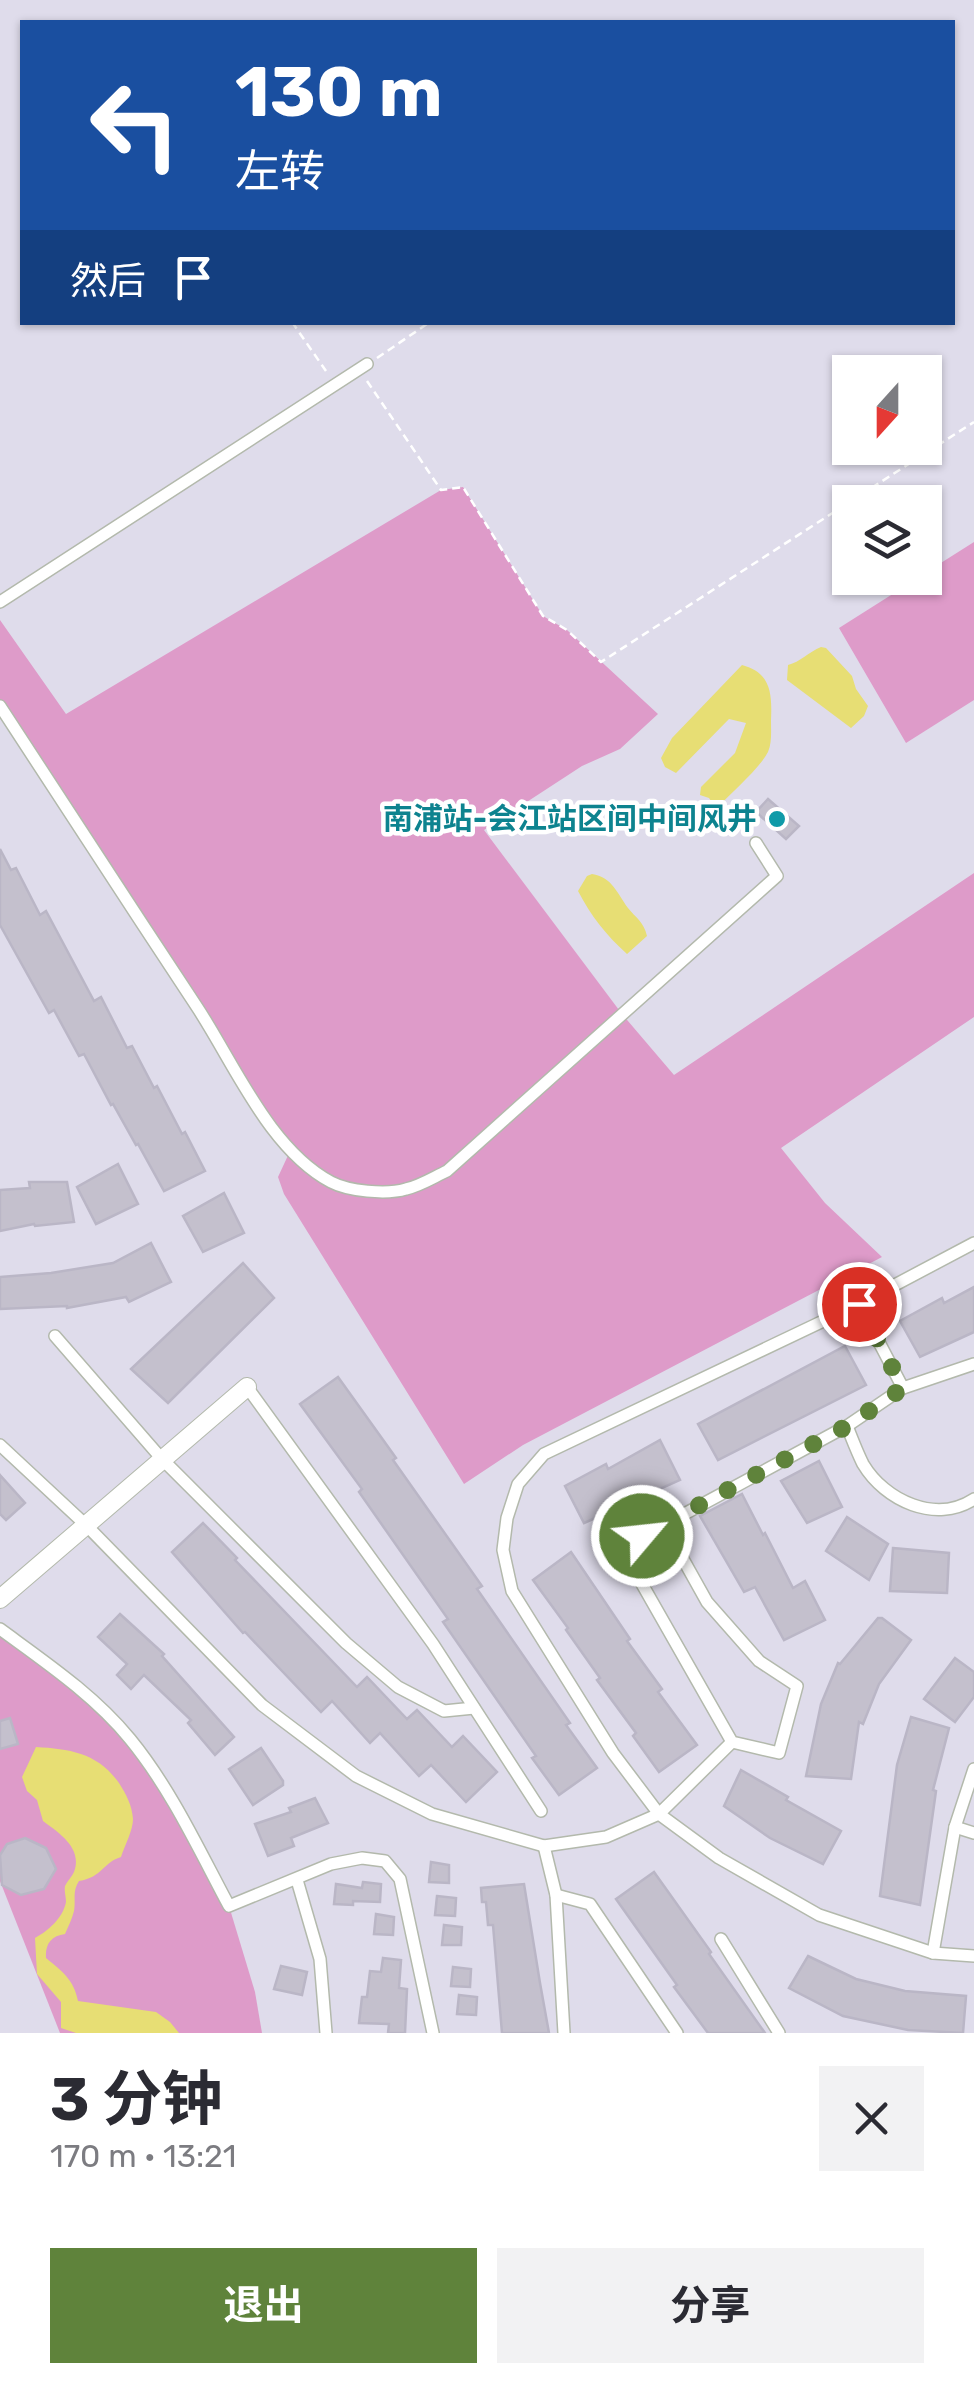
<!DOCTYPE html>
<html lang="zh">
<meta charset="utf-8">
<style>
body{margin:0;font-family:Rubik,"Noto Sans SC",sans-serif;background:#f2f2f3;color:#2b2b33;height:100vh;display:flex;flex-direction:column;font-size:38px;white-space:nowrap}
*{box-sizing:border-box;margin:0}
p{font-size:32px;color:#7c7c81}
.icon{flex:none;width:55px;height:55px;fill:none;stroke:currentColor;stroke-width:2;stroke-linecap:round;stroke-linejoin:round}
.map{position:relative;height:2033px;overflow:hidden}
.details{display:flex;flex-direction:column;background:#fff;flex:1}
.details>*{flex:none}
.hud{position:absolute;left:20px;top:20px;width:935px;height:305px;border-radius:0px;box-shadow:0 2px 8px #0004;background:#1a4fa0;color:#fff;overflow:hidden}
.needle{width:65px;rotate:201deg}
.controls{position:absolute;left:832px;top:355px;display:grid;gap:20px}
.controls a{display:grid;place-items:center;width:110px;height:110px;border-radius:0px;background:#fff;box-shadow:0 2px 8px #0004;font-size:50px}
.pin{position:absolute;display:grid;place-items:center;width:85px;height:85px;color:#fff;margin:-42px;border:5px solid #fff;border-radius:50%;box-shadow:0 2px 10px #0007}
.me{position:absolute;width:110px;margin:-55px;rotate:62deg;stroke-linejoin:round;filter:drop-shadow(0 0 8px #0008)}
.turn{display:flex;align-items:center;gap:35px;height:210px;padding:0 50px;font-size:45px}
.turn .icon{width:130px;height:130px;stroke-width:2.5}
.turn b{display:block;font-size:70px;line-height:85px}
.then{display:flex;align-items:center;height:95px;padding:0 50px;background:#0003;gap:20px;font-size:38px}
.round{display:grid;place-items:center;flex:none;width:105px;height:105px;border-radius:0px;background:#f2f2f3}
.headline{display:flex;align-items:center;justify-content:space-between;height:170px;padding:0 50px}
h1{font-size:60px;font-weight:700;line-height:75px}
.primary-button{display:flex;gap:20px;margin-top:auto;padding:20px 50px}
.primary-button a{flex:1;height:115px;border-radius:0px;background:#5f833b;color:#fff;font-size:40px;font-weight:700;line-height:115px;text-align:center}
.primary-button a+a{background:#f2f2f3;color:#2b2b33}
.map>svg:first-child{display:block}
.green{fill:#de9bc9}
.water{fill:#e7de74}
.building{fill:#c4c0cd;stroke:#bab6c6;stroke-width:2.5}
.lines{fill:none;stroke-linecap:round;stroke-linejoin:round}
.street-casing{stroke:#b3b9ac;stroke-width:14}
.secondary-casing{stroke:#b3b9ac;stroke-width:20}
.path{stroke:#fff;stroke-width:2.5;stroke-dasharray:8 5;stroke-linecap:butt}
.street{stroke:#fff;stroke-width:11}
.secondary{stroke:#fff;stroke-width:18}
.route{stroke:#5f833b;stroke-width:18;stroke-dasharray:0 32.4}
.culture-dot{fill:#0f9aa8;stroke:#fff;stroke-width:4}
.labels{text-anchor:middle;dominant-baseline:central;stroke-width:9;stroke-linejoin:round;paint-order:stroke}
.culture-label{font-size:30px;font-weight:bold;fill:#0d838f;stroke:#fff;text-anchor:end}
</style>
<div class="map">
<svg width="974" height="2033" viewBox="0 0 974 2033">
<rect width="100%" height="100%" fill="#dfdceb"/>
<g class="green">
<polygon points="463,487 543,616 567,630 658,714 620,749 582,766 484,830 622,1014 674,1075 974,873 974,1017 781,1148 825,1203 882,1257 523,1445 464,1484 284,1194 278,1177 291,1149 0,708 0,620 66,714 441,490"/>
<polygon points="974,542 974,700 906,743 839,628 918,578 925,578 925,573"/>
<polygon points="0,1629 129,1738 229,1906 255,1992 262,2033 60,2033 0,1881"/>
</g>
<g class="water">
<path d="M821,647L826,648L852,676L856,689L868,706L864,716L851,728L787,680L788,665C800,662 809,652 821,647Z"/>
<path d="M742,665C772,673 772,695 771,721C771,731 772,743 768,752C759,769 734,790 720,805L713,804L709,798L700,795L701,787L735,753L746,723L729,719L676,773L665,767L661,758L672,738Z"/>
<path d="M592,874C612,877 617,893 628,908C636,918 644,922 647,936L627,954C606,935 591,916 578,891L587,876Z"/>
<path d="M36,1747C70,1749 98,1753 119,1783C126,1794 132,1805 133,1819C133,1830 125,1845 121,1857C102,1863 103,1877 79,1881C72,1892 76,1899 74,1911C72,1919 68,1927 65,1934C51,1936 45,1944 46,1958C62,1971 74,1980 78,2001L156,2012L170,2022L179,2033H76L61,2028V2002L37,1974L35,1938C48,1931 63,1918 66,1902C66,1897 64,1891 65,1886C67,1881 72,1877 74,1872C83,1848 59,1833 43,1821L37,1800L27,1791L22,1777Z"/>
</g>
<g class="building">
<polygon points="768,799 799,826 786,839 756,812"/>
<polygon points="0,849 11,870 16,868 40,915 46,911 94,1001 101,997 127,1048 132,1046 154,1088 157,1086 182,1134 185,1132 205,1171 164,1191 138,1144 136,1145 113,1104 111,1105 84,1054 79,1056 54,1010 49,1013 0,925"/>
<polygon points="118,1164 138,1204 96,1224 77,1187"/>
<polygon points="29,1182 67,1182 74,1222 35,1226 34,1224 0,1231 0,1190 30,1188"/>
<polygon points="224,1193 244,1233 203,1252 183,1216"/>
<polygon points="151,1243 171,1282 129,1302 126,1297 67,1308 67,1306 0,1309 0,1277 51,1273 113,1263"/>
<polygon points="243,1263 274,1298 168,1403 131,1369"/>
<polygon points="974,1287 974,1332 920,1357 900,1321 942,1298 944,1303"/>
<polygon points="845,1346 866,1385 718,1460 698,1424"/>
<polygon points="338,1377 396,1458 393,1460 482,1586 477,1589 570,1723 566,1725 597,1768 559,1795 532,1758 536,1756 443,1622 448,1619 359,1492 362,1489 300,1404"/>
<polygon points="660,1440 680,1480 584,1523 565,1486 606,1464 608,1469"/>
<polygon points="819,1461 842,1507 807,1523 781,1481"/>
<polygon points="0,1475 25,1503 6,1520 0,1514"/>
<polygon points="742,1494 763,1535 765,1533 793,1588 805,1581 825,1620 784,1640 755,1587 744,1592 700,1516"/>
<polygon points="847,1517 888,1544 869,1580 826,1551"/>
<polygon points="203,1523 237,1558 235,1560 357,1687 367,1677 407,1719 417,1710 452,1747 463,1736 497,1772 466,1802 431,1765 419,1776 380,1733 370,1743 332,1701 321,1712 245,1632 243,1633 172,1552"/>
<polygon points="893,1548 949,1553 947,1593 890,1591"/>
<polygon points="571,1552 630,1639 627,1641 662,1689 658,1692 697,1745 659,1772 633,1736 636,1733 597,1680 600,1678 566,1630 568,1628 533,1580"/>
<polygon points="120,1614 164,1654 162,1656 234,1737 215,1755 188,1723 191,1720 144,1675 131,1689 117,1675 127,1664 98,1637"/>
<polygon points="878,1618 882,1618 911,1640 879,1684 863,1724 859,1722 851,1779 806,1776 821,1704 838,1663 840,1664"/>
<polygon points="955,1658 974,1672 974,1697 955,1722 924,1699"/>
<polygon points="911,1717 949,1728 933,1790 936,1791 920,1905 880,1896 897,1765"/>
<polygon points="10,1718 18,1744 0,1749 0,1721"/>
<polygon points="261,1748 283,1781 283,1785 253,1805 229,1769"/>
<polygon points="741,1770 788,1797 786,1800 841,1831 823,1864 770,1838 724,1806"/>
<polygon points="315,1798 328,1823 291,1838 294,1846 268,1856 255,1824 291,1812 289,1808"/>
<polygon points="25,1838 46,1848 56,1869 44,1889 21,1895 2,1885 0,1855 7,1844"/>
<polygon points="431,1862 449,1865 449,1883 429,1882"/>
<polygon points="654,1872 711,1952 709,1954 765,2033 708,2033 674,1987 677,1985 616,1899"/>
<polygon points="363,1882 381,1884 380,1902 353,1901 353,1905 334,1904 336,1884 362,1888"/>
<polygon points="524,1884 540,1983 549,2033 502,2033 493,1925 488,1925 486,1902 482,1902 481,1888"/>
<polygon points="437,1896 456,1898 455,1916 435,1915"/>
<polygon points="376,1914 394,1917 393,1935 374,1934"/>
<polygon points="444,1925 462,1927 461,1945 442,1945"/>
<polygon points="808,1956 856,1979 905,1991 966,1996 963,2033 908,2030 843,2016 789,1988"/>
<polygon points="383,1958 401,1960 399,1988 407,1989 405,2033 388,2033 389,2024 359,2023 362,1997 367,1997 370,1971 381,1972"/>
<polygon points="281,1966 307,1972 302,1995 274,1989"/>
<polygon points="453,1967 471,1969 470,1987 451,1986"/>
<polygon points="459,1995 477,1997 476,2015 457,2014"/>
</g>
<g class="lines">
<defs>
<g id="street">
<polyline points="0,602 367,364"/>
<path d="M0,706C66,807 131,907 197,1007C234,1063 269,1149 331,1182C348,1191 386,1195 406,1189C420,1186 434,1177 447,1171L777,876L756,843"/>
<polyline points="974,1243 859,1304 544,1454 518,1484 507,1518 503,1550 512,1591 613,1753 659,1814 719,1858 819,1915 933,1953 974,1956"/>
<polyline points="859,1304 903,1388"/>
<polyline points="55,1336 161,1458 346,1643 398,1687 444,1711 474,1708"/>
<polyline points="247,1387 433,1644 541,1811"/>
<path d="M847,1426C852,1439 857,1452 863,1464C885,1501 936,1524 974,1499"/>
<polyline points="0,1445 87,1526 262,1705 356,1776 432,1814 544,1846 606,1837 659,1814 732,1742"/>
<polygon points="664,1525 707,1602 759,1661 797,1686 779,1753 732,1742 621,1547"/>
<polyline points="664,1525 847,1426 903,1388 974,1364"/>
<path d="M0,1629C45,1662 94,1695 130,1739C171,1789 199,1850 229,1906L331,1864L362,1858L385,1861L400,1879L433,2033"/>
<polyline points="955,1827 974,1833"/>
<polyline points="544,1846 556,1895 564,2033"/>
<polyline points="297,1880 320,1959 326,2033"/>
<polyline points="556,1895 590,1904 677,2033"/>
<polyline points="721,1939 779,2033"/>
<polyline points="933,1953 955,1827 974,1769"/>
</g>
<polyline id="secondary" points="0,1599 247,1387"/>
</defs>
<use href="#street" class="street-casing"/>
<use href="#secondary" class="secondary-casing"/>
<g class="path">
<polyline points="292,322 326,371"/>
<polyline points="377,358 430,322"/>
<polyline points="367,381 441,490 463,487 543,616 567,630 601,662 974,422"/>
</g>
<use href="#street" class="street"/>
<use href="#secondary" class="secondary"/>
</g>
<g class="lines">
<polyline class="route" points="642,1536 847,1426 903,1388 859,1304"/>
</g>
<circle class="culture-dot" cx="777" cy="819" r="10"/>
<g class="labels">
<g class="culture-label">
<text x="757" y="819">南浦站-会江站区间中间风井</text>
</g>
</g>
</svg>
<div class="controls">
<a><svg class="needle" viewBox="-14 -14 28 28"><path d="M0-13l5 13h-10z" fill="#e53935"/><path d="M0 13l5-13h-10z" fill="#7c7c81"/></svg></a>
<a><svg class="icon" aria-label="layers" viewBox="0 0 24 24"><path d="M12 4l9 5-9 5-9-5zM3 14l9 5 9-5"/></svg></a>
</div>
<div class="pin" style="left:859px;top:1304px;background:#d93025"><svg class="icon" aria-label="arrive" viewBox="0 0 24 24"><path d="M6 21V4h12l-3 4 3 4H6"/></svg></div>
<svg class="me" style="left:642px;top:1536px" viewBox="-20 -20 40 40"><circle r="17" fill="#5f833b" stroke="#fff" stroke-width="3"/><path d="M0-11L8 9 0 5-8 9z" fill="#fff"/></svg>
<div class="hud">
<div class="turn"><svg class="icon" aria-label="left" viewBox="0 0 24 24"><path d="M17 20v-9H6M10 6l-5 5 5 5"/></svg><div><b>130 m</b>左转</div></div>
<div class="then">然后<svg class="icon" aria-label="arrive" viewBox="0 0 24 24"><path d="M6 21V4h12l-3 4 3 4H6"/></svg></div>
</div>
</div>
<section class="details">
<div class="headline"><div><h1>3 分钟</h1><p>170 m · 13:21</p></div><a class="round"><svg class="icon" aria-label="close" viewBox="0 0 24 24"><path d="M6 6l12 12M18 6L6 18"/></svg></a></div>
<div class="primary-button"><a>退出</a><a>分享</a></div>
</section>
